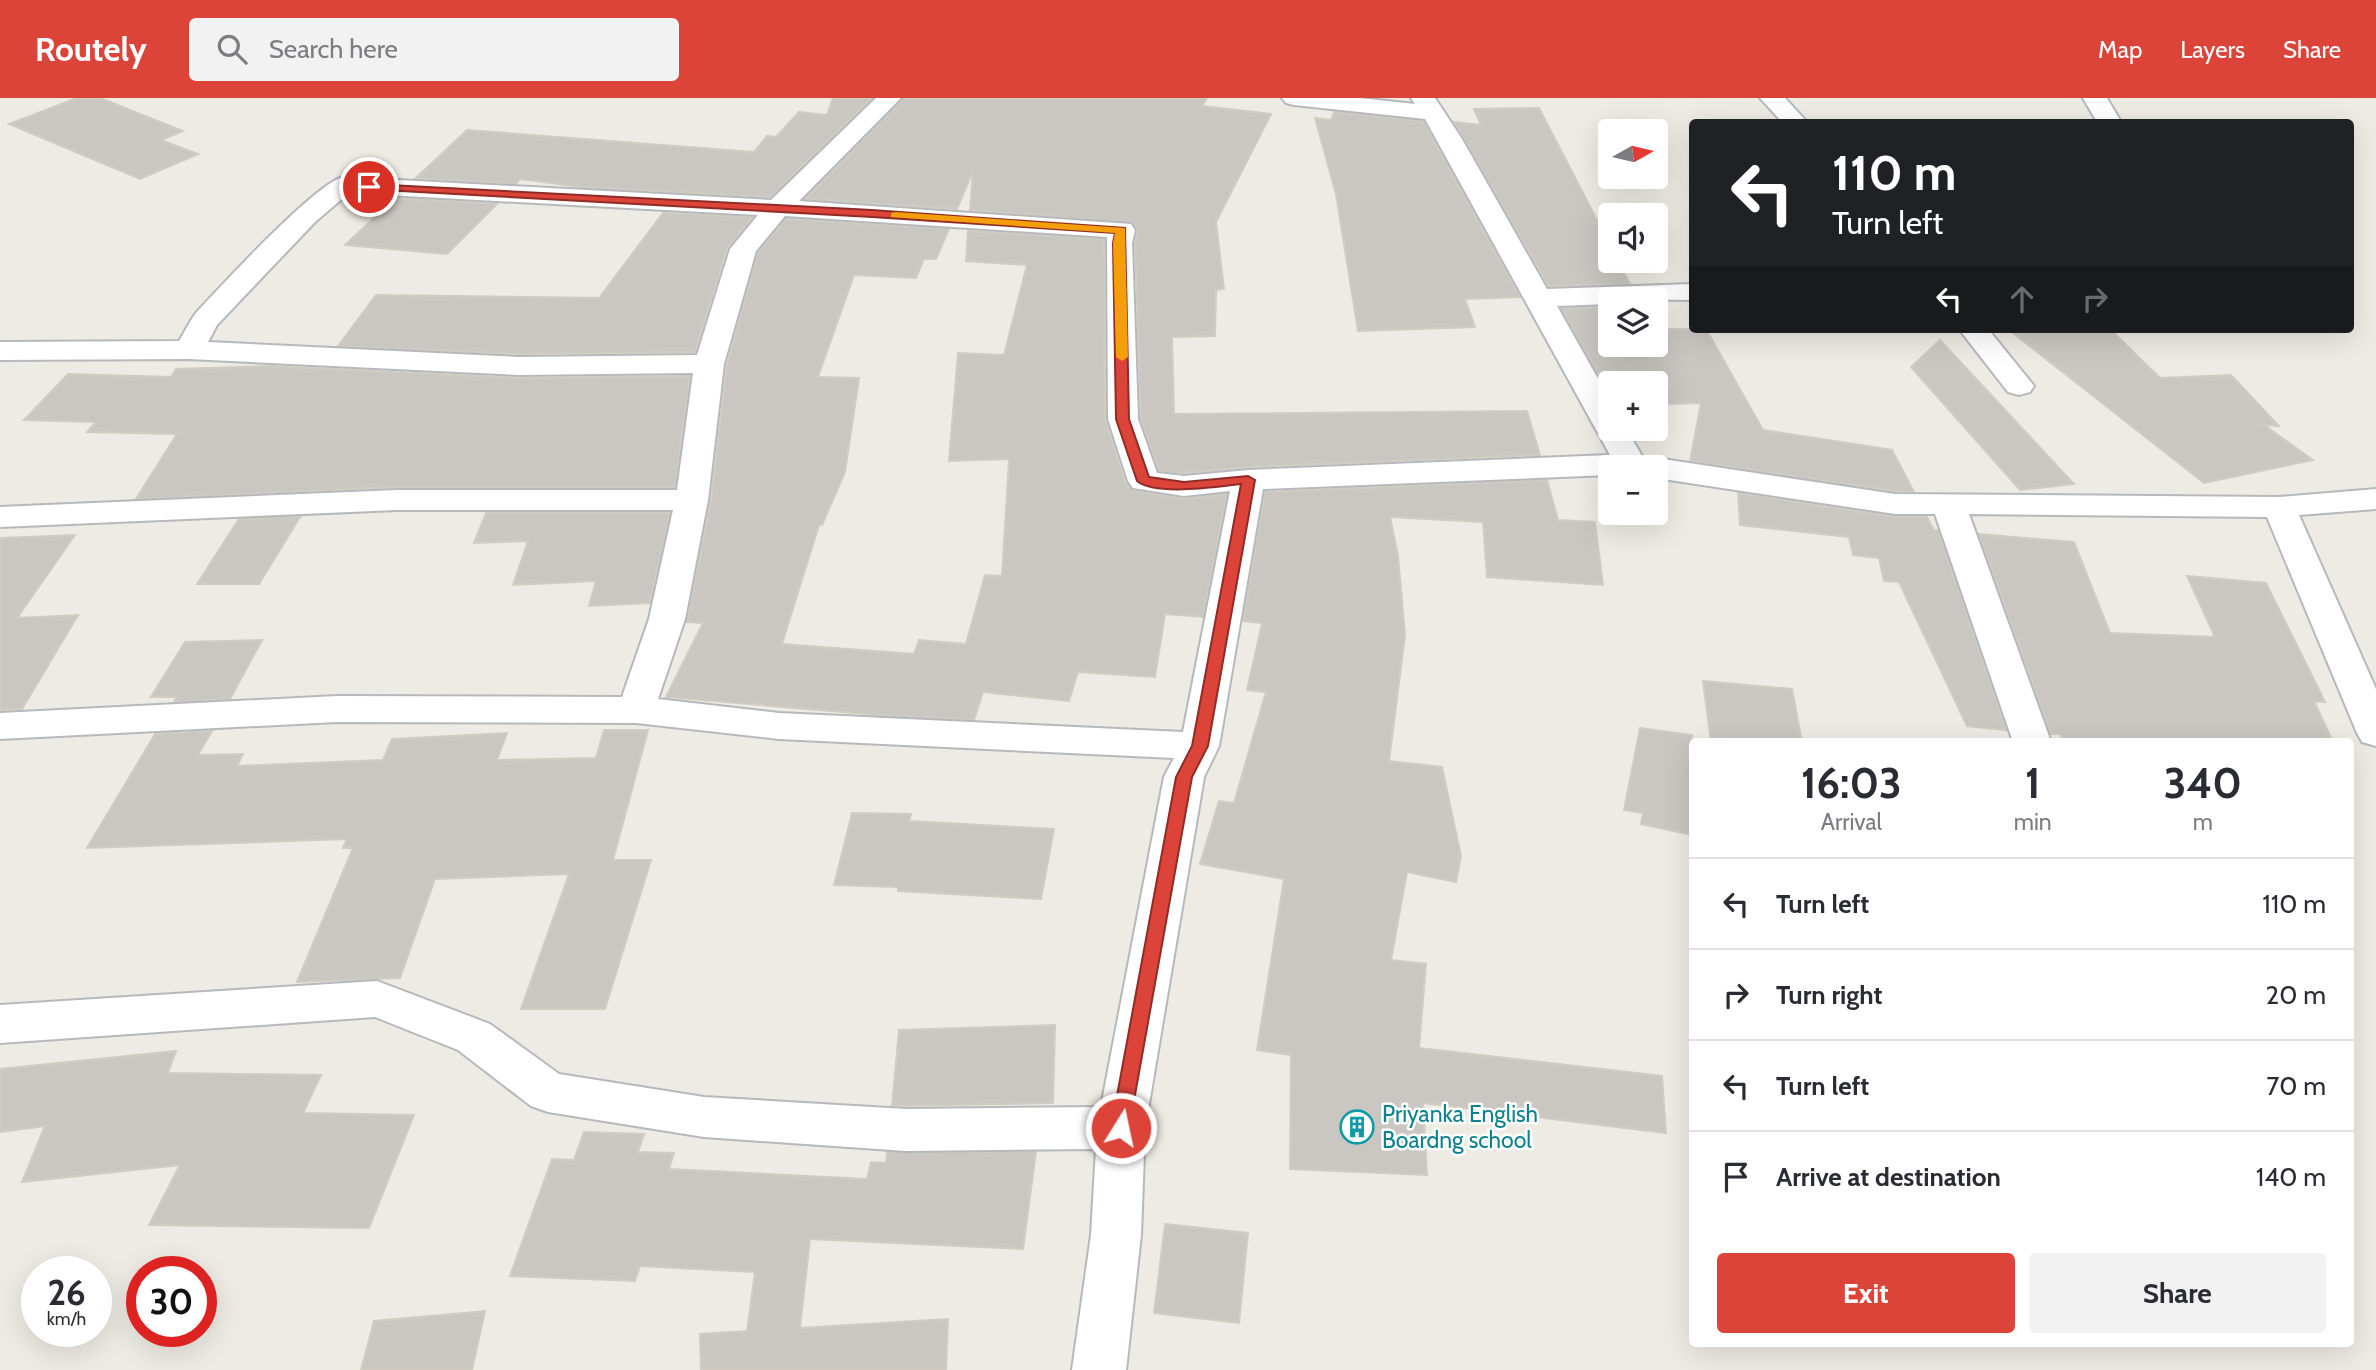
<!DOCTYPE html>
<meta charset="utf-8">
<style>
body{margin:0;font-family:Cabin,sans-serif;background:#f2f2f3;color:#2b2b33;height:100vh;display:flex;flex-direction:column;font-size:26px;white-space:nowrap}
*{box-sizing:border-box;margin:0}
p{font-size:23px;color:#7c7c81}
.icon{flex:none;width:38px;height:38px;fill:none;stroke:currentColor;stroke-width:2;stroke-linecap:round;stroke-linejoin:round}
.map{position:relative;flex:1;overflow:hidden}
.panel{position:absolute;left:1689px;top:640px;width:665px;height:609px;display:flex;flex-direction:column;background:#fff;border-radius:7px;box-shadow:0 7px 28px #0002}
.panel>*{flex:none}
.hud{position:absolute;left:1689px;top:21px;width:665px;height:214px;border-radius:7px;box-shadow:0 7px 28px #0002;background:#202124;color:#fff;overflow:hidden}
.needle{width:46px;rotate:82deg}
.fabs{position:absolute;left:1598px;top:21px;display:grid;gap:14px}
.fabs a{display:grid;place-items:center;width:70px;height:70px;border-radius:7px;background:#fff;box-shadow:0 7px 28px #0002;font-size:35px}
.speed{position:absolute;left:21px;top:1158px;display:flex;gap:14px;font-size:35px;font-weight:700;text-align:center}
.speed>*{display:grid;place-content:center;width:91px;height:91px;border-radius:50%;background:#fff;box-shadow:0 7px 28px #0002;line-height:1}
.speed small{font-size:18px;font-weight:400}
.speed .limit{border:10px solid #d22;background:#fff;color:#111}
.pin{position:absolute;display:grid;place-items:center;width:60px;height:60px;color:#fff;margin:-30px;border:4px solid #fff;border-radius:50%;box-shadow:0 2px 7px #0007}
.me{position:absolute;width:77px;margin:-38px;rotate:10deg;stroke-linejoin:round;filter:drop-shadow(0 0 5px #0008)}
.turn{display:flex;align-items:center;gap:24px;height:147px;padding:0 28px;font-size:32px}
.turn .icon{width:91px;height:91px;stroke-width:2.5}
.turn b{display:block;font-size:49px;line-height:60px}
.lanes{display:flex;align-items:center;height:66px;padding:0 28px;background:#0003;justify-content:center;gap:35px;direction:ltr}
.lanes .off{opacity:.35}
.eta{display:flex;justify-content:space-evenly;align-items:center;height:119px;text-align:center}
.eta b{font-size:42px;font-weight:700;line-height:49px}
.primary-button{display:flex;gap:14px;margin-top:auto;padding:14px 28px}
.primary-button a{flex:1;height:80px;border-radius:7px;background:#dc443a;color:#fff;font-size:28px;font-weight:700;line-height:80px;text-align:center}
.primary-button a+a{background:#f2f2f3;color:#2b2b33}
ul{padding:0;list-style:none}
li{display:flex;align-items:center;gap:21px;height:91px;padding:0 28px;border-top:2px solid #e1e1e2}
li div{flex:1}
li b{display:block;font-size:26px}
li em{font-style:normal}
header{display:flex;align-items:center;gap:42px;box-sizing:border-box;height:98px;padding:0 35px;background:#dc443a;color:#fff}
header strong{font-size:33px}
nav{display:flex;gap:38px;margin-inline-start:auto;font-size:24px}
.search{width:490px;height:63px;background:#f2f2f3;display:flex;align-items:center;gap:18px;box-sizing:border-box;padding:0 24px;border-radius:7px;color:#7c7c81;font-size:26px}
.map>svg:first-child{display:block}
.building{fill:#cac7c2;stroke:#d1ccc2;stroke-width:2}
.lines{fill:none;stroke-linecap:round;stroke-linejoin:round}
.street-casing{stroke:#b6b9bc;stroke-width:4}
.street{fill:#fff;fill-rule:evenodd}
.route{fill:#dc443a;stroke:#8f2c26;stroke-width:2}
.slow{fill:#f59e0b}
.labels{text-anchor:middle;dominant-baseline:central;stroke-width:5;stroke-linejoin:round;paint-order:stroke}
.near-culture-label{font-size:23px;fill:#0d838f;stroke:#fff;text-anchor:start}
</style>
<header>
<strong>Routely</strong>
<div class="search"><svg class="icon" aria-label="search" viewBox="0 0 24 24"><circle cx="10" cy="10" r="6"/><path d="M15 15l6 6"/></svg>Search here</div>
<nav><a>Map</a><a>Layers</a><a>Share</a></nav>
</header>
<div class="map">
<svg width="2376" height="1272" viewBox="0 0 2376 1272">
<rect width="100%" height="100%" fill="#edebe3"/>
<g class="building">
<polygon points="77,0 100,0 183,33 161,42 198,56 140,81 9,26"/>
<polygon points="833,0 872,0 770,99 581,89 520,81 516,86 416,80 467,32 754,54 767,38 776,39 799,14 827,17"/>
<polygon points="904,0 1207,0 1202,8 1271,16 1216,124 1224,191 1216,192 1215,238 1172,239 1174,316 1527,313 1540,357 1248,369 1184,375 1159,373 1141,321 1135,145 1138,133 1133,125 970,112 973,73 957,111 805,101"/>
<polygon points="1539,10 1610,147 1610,163 1618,163 1630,186 1549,188 1454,24 1481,27 1474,11"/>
<polygon points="1334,14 1423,23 1520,199 1465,201 1475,229 1358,233 1336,96 1315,20 1331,22"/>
<polygon points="395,100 497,106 447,156 345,147"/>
<polygon points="663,115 753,119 727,150 695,254 518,256 338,248 376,197 599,200"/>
<polygon points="786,121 949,131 936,161 924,161 916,180 854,177 818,279 859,280 845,374 822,427 819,427 782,546 914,556 919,542 966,546 985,477 1002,478 1009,361 949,363 958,255 1004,257 1027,167 966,163 968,133 1104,141 1105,321 1125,384 1133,393 1184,401 1227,396 1203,519 1165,516 1155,579 1078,574 1069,603 983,594 974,622 878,617 666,599 703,525 687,524 711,402 727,267 758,154"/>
<polygon points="1610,209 1610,247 1656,247 1656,231 1706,231 1763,332 1892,352 1914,394 1895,393 1690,363 1701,305 1665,306 1656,287 1656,275 1600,280 1561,210"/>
<polygon points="2008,231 2110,231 2160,280 2231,277 2279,328 2264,327 2313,362 2204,385"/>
<polygon points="1940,242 2074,386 2020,392 1911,269"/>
<polygon points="270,268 518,280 690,278 675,389 397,389 136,401 177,336 87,334 96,324 24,322 68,276 171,279 176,271"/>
<polygon points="1547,382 1558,422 1595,424 1603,487 1487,479 1483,424 1390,419 1398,458 1405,537 1389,663 1442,669 1461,758 1456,784 1407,774 1391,862 1426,866 1419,950 1662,978 1666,1035 1423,1005 1427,1077 1290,1071 1291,957 1257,952 1284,781 1200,766 1219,703 1234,705 1266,594 1247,592 1262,525 1243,523 1265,394"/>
<polygon points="1738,395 1895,419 1927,419 1934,432 1938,432 2006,632 1967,628 1899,484 1884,483 1879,460 1853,457 1849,439 1740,427"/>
<polygon points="486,415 670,415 650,505 589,508 596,483 513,487 528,443 474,445"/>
<polygon points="300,419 259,486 197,486 239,421"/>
<polygon points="1979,436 2074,444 2110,535 2215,539 2187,478 2266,485 2325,604 2314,603 2333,644 2063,644 2060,636 2051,636"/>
<polygon points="75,437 17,520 78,517 22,611 0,612 0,440"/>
<polygon points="262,542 230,601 174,604 177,599 151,599 185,544"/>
<polygon points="1703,583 1792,591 1802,644 1711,644"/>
<polygon points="1640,630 1692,637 1692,737 1641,726 1643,715 1624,712"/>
<polygon points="604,632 648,632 613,762 651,762 605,911 521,911 569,776 435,781 400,880 297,884 353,750 343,750 347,741 87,750 155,636 212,633 198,657 243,656 237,668 383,662 392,641 507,635 497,662 596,660"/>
<polygon points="852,715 911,716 909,723 1054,731 1041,801 898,793 898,789 834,787"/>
<polygon points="1055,927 1053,1005 892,1008 899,932"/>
<polygon points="176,953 168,975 321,977 303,1015 414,1017 369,1130 149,1127 180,1067 22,1084 45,1028 0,1034 0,971"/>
<polygon points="584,1034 644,1036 638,1054 674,1055 669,1071 867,1081 871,1064 886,1065 887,1054 1036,1054 1023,1151 810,1141 800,1230 948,1221 946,1272 701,1272 700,1236 747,1233 755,1174 640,1168 635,1183 510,1178 552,1061 574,1062"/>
<polygon points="1165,1126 1248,1135 1239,1225 1154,1215"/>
<polygon points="485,1213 472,1272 361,1272 374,1223"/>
</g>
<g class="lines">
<defs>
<g id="street">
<path d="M876,0H901L799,103L1131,126L1135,132L1132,145L1138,321L1157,375L1184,378L1248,372L1610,357L1425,21L1294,7L1286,5L1282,0H1359L1415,6L1411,0H1435L1462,41L1547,191L1692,186V202L1610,201V206L1557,208L1610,302V331H1626L1645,363L1656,360L1895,396L2279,399L2376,391V411L2299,417L2376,591V648L2362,644L2357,635L2267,419L1969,416L2051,644H2013L1935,416H1895L1656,380V369H1610V377L1263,391L1219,648L1204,679L1145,1030L1141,1137L1126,1272H1072L1091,1137L1096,1051L906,1053L704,1039L548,1014L531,1008L458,952L375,919L0,945V907L377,883L490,926L559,976L704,999L906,1011L1101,1009L1164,679L1174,660L779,641L636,625L337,624L0,641V615L337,598L622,599L649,521L673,412H397L0,429V409L397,392H677L693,275L518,277L189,261L0,262V244L179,243C185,234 189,224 196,215C220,189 315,86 343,79L771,102ZM349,95L758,117L730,151L697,257L518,259L208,244L217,227L315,124ZM785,118L1107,139L1108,321L1128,383L1133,390L1184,398L1230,393L1183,634L779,615L658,601L685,521L708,402L724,266L756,153Z"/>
<polygon points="1760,0 1785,0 1807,24 1782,24"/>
<polygon points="2083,0 2107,0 2121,24 2097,24"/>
<polygon points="1959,231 1988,231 2034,288 2030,294 2019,297 2008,294"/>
</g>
</defs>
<use href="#street" class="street-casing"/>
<use href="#street" class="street"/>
</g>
<path class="route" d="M369,86L872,112L1125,130L1129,321L1149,379L1184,384L1248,378L1255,382L1208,648L1192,679L1128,1036L1121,1038L1114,1036L1111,1030L1176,679L1192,648L1241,386C1217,389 1155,398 1137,383L1116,321L1113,145L1115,135L872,119L365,91V87Z"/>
<polygon class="slow" points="895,114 1125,130 1128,259 1122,263 1116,259 1113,145 1115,135 891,119 891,115"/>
<defs>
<symbol id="building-ring" viewBox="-11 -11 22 22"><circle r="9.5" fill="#fff" stroke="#0f9aa8" stroke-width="1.5"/><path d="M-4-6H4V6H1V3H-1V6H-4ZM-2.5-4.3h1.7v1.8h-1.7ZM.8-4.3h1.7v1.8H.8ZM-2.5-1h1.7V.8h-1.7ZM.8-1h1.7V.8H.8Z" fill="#0f9aa8"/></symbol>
</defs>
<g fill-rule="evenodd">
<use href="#building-ring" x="1338" y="1010" width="38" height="38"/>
</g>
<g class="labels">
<g class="near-culture-label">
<text x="1382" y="1016">Priyanka English<tspan x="1382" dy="26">Boardng school</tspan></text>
</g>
</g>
</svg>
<div class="fabs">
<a><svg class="needle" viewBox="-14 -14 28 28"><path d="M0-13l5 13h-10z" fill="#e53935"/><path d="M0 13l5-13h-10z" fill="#7c7c81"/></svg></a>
<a><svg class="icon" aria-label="sound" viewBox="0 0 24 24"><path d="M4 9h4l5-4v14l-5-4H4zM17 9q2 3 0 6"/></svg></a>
<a><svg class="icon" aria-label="layers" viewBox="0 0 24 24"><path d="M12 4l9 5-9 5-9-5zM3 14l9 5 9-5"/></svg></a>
<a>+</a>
<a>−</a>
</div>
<div class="speed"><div>26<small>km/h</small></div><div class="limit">30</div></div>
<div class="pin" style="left:369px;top:89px;background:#d93025"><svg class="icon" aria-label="arrive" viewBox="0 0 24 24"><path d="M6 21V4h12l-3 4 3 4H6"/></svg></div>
<svg class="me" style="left:1121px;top:1030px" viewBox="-20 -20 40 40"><circle r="17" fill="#dc443a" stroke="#fff" stroke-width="3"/><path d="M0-11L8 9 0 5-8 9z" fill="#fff"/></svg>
<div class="hud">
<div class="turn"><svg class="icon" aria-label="left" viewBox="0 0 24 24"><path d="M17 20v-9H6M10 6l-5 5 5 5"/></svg><div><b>110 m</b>Turn left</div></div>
<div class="lanes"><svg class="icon" aria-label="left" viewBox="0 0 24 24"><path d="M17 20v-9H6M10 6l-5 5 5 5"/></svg><svg class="icon off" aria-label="ahead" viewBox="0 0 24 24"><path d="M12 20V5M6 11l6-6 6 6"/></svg><svg class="icon off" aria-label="right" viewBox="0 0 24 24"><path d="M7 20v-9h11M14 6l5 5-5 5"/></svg></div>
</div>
<section class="panel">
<div class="eta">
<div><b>16:03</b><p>Arrival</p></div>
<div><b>1</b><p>min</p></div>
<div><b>340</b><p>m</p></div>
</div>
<ul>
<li><svg class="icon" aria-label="left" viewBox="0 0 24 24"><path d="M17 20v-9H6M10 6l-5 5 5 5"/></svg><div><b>Turn left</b></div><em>110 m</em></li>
<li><svg class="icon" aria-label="right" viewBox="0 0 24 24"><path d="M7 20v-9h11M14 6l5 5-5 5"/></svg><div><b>Turn right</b></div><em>20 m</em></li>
<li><svg class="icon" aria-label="left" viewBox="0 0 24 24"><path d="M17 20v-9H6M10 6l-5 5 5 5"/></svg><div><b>Turn left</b></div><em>70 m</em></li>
<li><svg class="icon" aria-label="arrive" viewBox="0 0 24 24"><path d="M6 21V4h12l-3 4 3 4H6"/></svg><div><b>Arrive at destination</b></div><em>140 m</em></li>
</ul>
<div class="primary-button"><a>Exit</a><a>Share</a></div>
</section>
</div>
